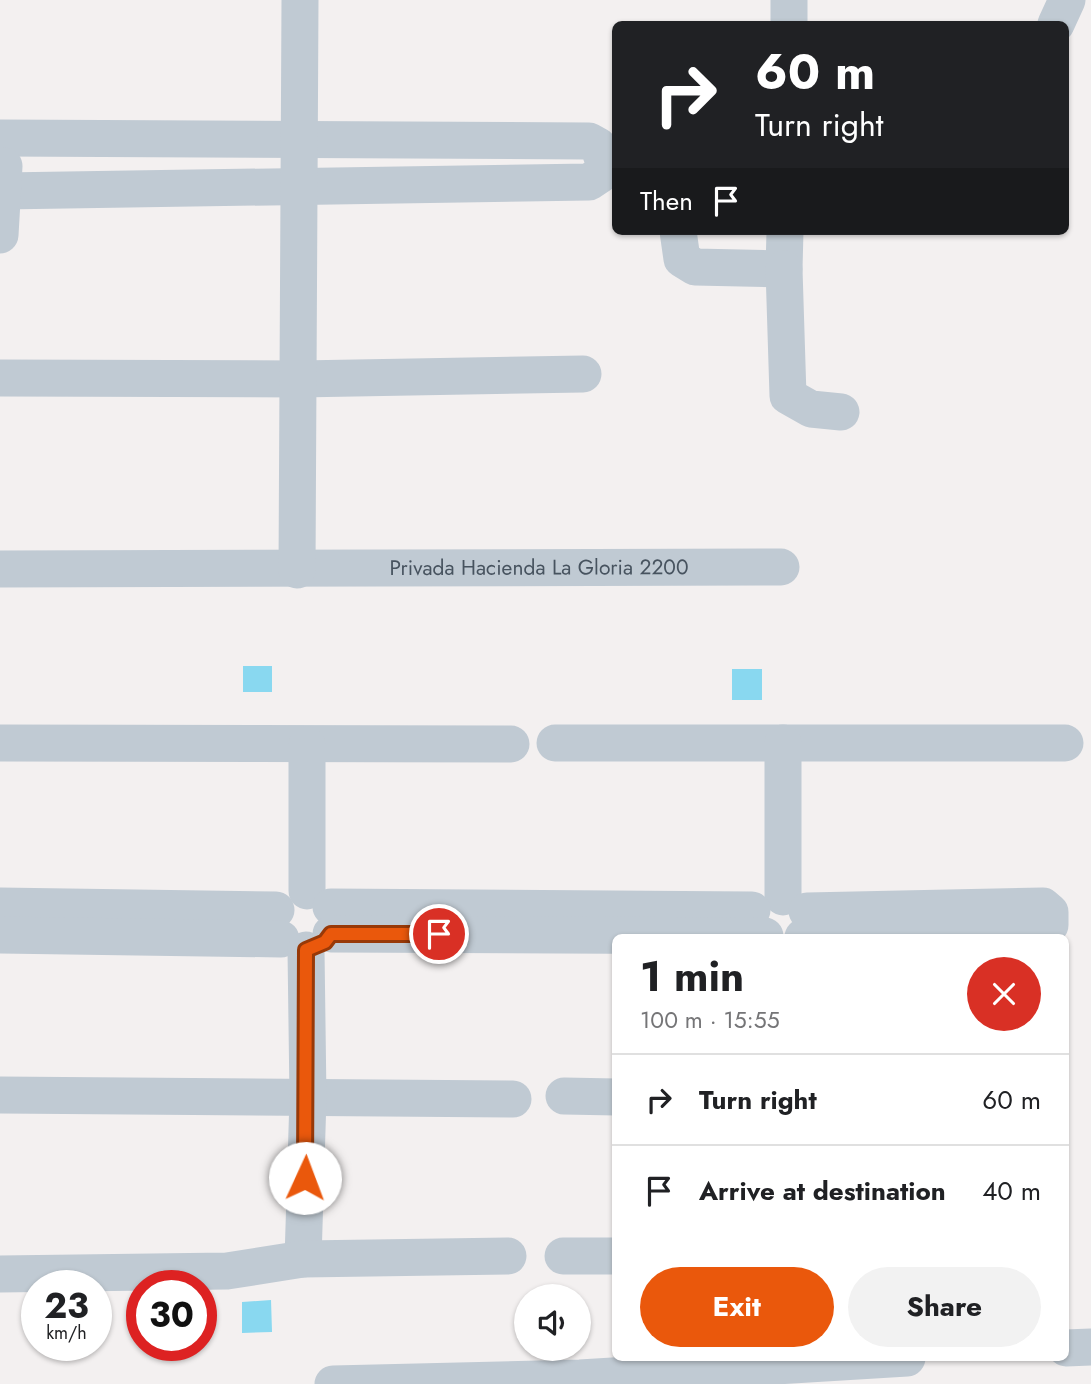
<!DOCTYPE html>
<meta charset="utf-8">
<style>
body{margin:0;font-family:Jost,sans-serif;background:#f2f2f2;color:#202124;height:100vh;display:flex;flex-direction:column;font-size:26px;white-space:nowrap}
*{box-sizing:border-box;margin:0}
p{font-size:23px;color:#757577}
.icon{flex:none;width:38px;height:38px;fill:none;stroke:currentColor;stroke-width:2;stroke-linecap:round;stroke-linejoin:round}
.map{position:relative;flex:1;overflow:hidden}
.side{position:absolute;left:612px;top:934px;width:457px;height:427px;display:flex;flex-direction:column;background:#fff;border-radius:10px;box-shadow:0 2px 5px #0004}
.side>*{flex:none}
.banner{position:absolute;left:612px;top:21px;width:457px;height:214px;border-radius:10px;box-shadow:0 2px 5px #0004;background:#202124;color:#fff;overflow:hidden}
.fabs{position:absolute;left:514px;top:1284px;display:grid;gap:14px}
.fabs a{display:grid;place-items:center;width:77px;height:77px;border-radius:50%;background:#fff;box-shadow:0 2px 5px #0004;font-size:35px}
.speed{position:absolute;left:21px;top:1270px;display:flex;gap:14px;font-size:35px;font-weight:700;text-align:center}
.speed>*{display:grid;place-content:center;width:91px;height:91px;border-radius:50%;background:#fff;box-shadow:0 2px 5px #0004;line-height:1}
.speed small{font-size:18px;font-weight:400}
.speed .limit{border:10px solid #d22;background:#fff;color:#111}
.pin{position:absolute;display:grid;place-items:center;width:60px;height:60px;color:#fff;margin:-30px;border:4px solid #fff;border-radius:50%;box-shadow:0 2px 7px #0007}
.me{position:absolute;width:77px;margin:-38px;rotate:2deg;stroke-linejoin:round;filter:drop-shadow(0 0 5px #0008)}
.turn{display:flex;align-items:center;gap:24px;height:147px;padding:0 28px;font-size:32px}
.turn .icon{width:91px;height:91px;stroke-width:2.5}
.turn b{display:block;font-size:49px;line-height:60px}
.then{display:flex;align-items:center;height:66px;padding:0 28px;background:#0003;gap:14px;font-size:26px}
.round{display:grid;place-items:center;flex:none;width:74px;height:74px;border-radius:37px;background:#f2f2f2}
.head{display:flex;align-items:center;justify-content:space-between;height:119px;padding:0 28px}
h1{font-size:42px;font-weight:700;line-height:52px}
.primary-button{display:flex;gap:14px;margin-top:auto;padding:14px 28px}
.primary-button a{flex:1;height:80px;border-radius:42px;background:#ea580c;color:#fff;font-size:28px;font-weight:700;line-height:80px;text-align:center}
.primary-button a+a{background:#f2f2f2;color:#202124}
ul{padding:0;list-style:none}
li{display:flex;align-items:center;gap:21px;height:91px;padding:0 28px;border-top:2px solid #e0e0e0}
li div{flex:1}
li b{display:block;font-size:26px}
li em{font-style:normal}
.map>svg:first-child{display:block}
.water{fill:#89d8f0}
.lines{fill:none;stroke-linecap:round;stroke-linejoin:round}
.minor{stroke:#c0cad3;stroke-width:37}
.route-casing{stroke:#983908;stroke-width:18}
.route{stroke:#ea580c;stroke-width:12}
.labels{text-anchor:middle;dominant-baseline:central;stroke-width:5;stroke-linejoin:round;paint-order:stroke}
.street-label{font-size:21px;fill:#47535f;stroke:#fff}
</style>
<div class="map">
<svg width="1091" height="1384" viewBox="0 0 1091 1384">
<rect width="100%" height="100%" fill="#f3f0f0"/>
<g class="water">
<rect x="243" y="666" width="29" height="26"/>
<rect x="732" y="669" width="30" height="31"/>
<polygon points="271,1300 272,1332 242,1333 242,1302"/>
</g>
<g class="lines">
<g class="minor">
<polyline points="789,24 789,0"/>
<polyline points="1056,24 1067,0"/>
<polyline points="0,138 589,141 598,146 604,162 601,174 589,182 3,191"/>
<polyline points="678,231 682,259 695,267 784,269 785,231"/>
<polyline points="0,235 4,166"/>
<polyline points="784,269 788,396 811,409 841,412"/>
<polyline points="0,378 299,379 583,374"/>
<path id="s1" d="M0,569L781,567"/>
<polyline points="297,570 300,0"/>
<polyline points="0,743 511,744"/>
<polyline points="555,743 1065,743"/>
<polyline points="307,891 307,745"/>
<polyline points="783,897 783,743"/>
<polyline points="0,906 276,910"/>
<polyline points="331,907 752,910"/>
<polyline points="331,934 765,936"/>
<polyline points="0,935 281,939"/>
<polyline points="803,937 1041,933 1050,925 1050,912 1043,906 807,911"/>
<polyline points="0,1095 513,1099"/>
<polyline points="564,1096 616,1097"/>
<polyline points="563,1256 616,1256"/>
<polyline points="303,1259 308,1098 306,950"/>
<polyline points="0,1274 227,1271 303,1259 508,1256"/>
<polyline points="1066,1348 1091,1347"/>
<polyline points="333,1384 580,1378 907,1358"/>
</g>
</g>
<g class="lines">
<defs>
<polyline id="route" points="305,1178 306,950 325,942 331,934 439,934"/>
</defs>
<use href="#route" class="route-casing"/>
<use href="#route" class="route"/>
</g>
<g class="labels">
<g class="street-label">
<text stroke="none"><textPath href="#s1" startOffset="539">Privada Hacienda La Gloria 2200</textPath></text>
</g>
</g>
</svg>
<div class="fabs">
<a><svg class="icon" aria-label="sound" viewBox="0 0 24 24"><path d="M4 9h4l5-4v14l-5-4H4zM17 9q2 3 0 6"/></svg></a>
</div>
<div class="speed"><div>23<small>km/h</small></div><div class="limit">30</div></div>
<div class="pin" style="left:439px;top:934px;background:#d93025"><svg class="icon" aria-label="arrive" viewBox="0 0 24 24"><path d="M6 21V4h12l-3 4 3 4H6"/></svg></div>
<svg class="me" style="left:305px;top:1178px" viewBox="-20 -20 40 40"><circle r="19" fill="#fff"/><path d="M0-13L10 11 0 6-10 11z" fill="#ea580c"/></svg>
<div class="banner">
<div class="turn"><svg class="icon" aria-label="right" viewBox="0 0 24 24"><path d="M7 20v-9h11M14 6l5 5-5 5"/></svg><div><b>60 m</b>Turn right</div></div>
<div class="then">Then<svg class="icon" aria-label="arrive" viewBox="0 0 24 24"><path d="M6 21V4h12l-3 4 3 4H6"/></svg></div>
</div>
<section class="side">
<div class="head"><div><h1>1 min</h1><p>100 m · 15:55</p></div><a class="round" style="background:#d93025;color:#fff"><svg class="icon" aria-label="close" viewBox="0 0 24 24"><path d="M6 6l12 12M18 6L6 18"/></svg></a></div>
<ul>
<li><svg class="icon" aria-label="right" viewBox="0 0 24 24"><path d="M7 20v-9h11M14 6l5 5-5 5"/></svg><div><b>Turn right</b></div><em>60 m</em></li>
<li><svg class="icon" aria-label="arrive" viewBox="0 0 24 24"><path d="M6 21V4h12l-3 4 3 4H6"/></svg><div><b>Arrive at destination</b></div><em>40 m</em></li>
</ul>
<div class="primary-button"><a>Exit</a><a>Share</a></div>
</section>
</div>
